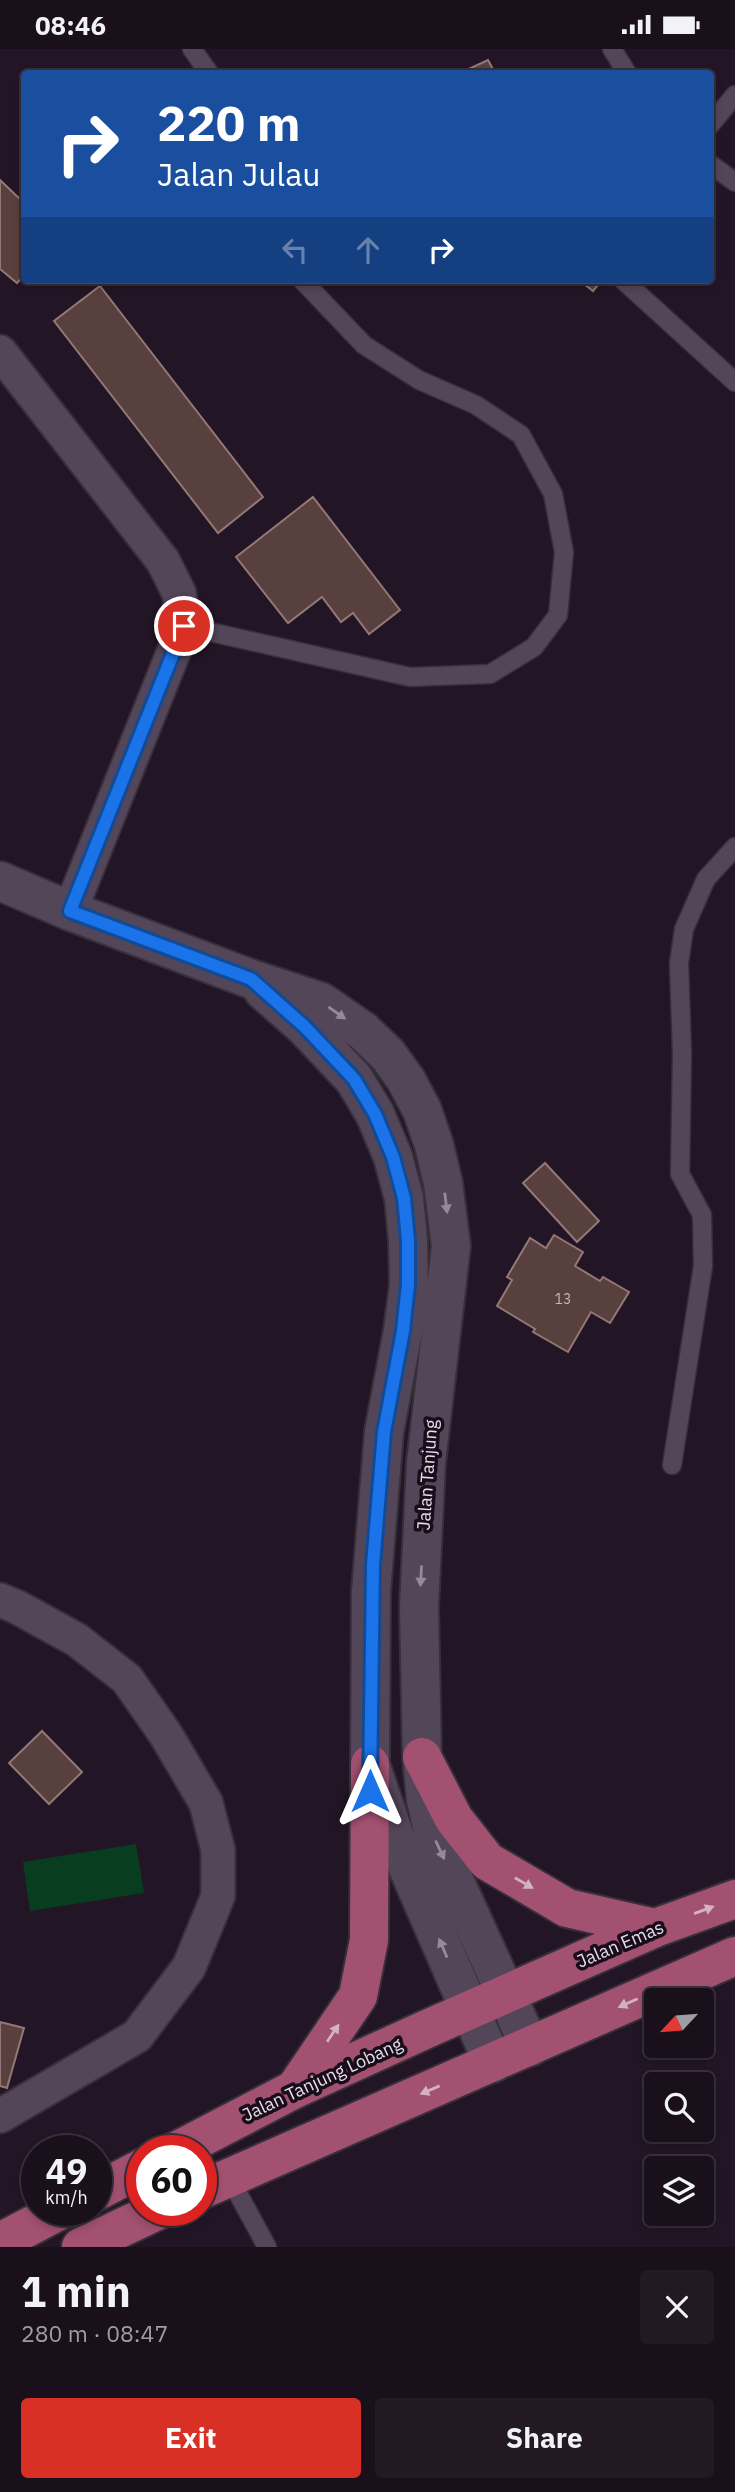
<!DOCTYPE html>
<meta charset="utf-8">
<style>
body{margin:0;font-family:"IBM Plex Sans",sans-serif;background:#231925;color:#f1f3f6;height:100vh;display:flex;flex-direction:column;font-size:26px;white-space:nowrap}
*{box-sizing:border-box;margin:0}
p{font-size:23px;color:#9f9da3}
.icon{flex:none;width:38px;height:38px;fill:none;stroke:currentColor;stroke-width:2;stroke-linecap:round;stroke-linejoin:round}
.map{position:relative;height:2198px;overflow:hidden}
.sheet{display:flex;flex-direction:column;background:#1a101c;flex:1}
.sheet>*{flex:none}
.hud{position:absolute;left:21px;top:21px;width:693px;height:214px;border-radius:7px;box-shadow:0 4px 10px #0003,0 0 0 2px #38303b;background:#1a4fa0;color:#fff;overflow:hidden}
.needle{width:46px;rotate:244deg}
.buttons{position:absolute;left:644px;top:1939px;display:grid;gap:14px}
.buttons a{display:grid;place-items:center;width:70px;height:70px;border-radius:7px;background:#1a101c;box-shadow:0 4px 10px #0003,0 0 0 2px #38303b;font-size:35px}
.speed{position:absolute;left:21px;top:2086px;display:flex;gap:14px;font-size:35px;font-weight:700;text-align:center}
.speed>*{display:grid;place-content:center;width:91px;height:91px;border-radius:50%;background:#1a101c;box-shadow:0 4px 10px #0003,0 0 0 2px #38303b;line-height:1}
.speed small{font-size:18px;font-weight:400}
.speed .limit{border:10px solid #d22;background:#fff;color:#111}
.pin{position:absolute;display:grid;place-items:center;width:60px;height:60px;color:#fff;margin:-30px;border:4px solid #fff;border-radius:50%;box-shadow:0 2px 7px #0007}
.me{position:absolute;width:77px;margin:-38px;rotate:0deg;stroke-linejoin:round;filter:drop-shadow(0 0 5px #0008)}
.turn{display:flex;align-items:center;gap:24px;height:147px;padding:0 21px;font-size:32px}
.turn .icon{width:91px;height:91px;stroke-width:2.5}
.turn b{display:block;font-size:49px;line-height:60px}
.lanes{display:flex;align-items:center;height:66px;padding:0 21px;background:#0003;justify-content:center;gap:35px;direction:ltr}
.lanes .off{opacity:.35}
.round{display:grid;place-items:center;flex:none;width:74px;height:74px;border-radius:7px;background:#231925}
.overview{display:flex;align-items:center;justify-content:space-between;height:119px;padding:0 21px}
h1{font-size:42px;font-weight:700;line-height:52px}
.action{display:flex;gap:14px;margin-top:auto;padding:14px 21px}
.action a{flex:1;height:80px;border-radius:7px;background:#d93025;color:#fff;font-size:28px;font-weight:700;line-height:80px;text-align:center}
.action a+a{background:#231925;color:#f1f3f6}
.status{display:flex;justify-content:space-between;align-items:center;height:49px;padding:0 35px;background:#1a101c;direction:ltr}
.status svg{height:19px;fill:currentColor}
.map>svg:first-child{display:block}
.green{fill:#093d1f}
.building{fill:#58403e;stroke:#947875;stroke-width:2}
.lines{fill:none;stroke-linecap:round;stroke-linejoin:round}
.service-casing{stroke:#372f3a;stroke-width:21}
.minor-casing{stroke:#372f3a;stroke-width:37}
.tertiary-casing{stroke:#372f3a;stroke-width:42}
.primary-casing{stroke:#372f3a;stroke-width:42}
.service{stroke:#534658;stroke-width:18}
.minor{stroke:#534658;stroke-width:33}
.tertiary{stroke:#534658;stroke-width:38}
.primary{stroke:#a35171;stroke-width:38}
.oneway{fill:#958a99}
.oneway2{fill:#d1b3c4}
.route-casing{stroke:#114b97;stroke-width:18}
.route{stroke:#1a73e8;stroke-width:12}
.labels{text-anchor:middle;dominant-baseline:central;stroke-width:7;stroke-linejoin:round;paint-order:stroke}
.number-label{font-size:14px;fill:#c2b6be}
.street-label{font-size:18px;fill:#e5dde8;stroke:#190d1c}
</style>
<div class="status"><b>08:46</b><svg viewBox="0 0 49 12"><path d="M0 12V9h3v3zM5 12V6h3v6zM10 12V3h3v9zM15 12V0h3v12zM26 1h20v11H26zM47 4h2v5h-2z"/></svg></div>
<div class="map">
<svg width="735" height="2198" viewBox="0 0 735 2198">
<rect width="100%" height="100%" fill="#221626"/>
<polygon class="green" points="136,1795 144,1844 30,1862 23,1813"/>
<g class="building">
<polygon points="488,11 495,24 460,24"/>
<polygon points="0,131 24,154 24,226 17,234 0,220"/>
<polygon points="579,231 602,231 593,242"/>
<polygon points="100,237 263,448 218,484 54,272"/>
<polygon points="313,448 400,561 369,585 353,564 341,573 322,548 288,574 236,508"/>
<polygon points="545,1114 599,1172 577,1193 523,1134"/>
<polygon points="554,1186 583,1203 575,1217 600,1232 603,1228 629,1243 610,1274 591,1263 568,1303 533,1283 535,1280 497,1257 512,1231 507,1228 530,1189 546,1199"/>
<polygon points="42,1682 82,1723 49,1755 9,1714"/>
<polygon points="0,1973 24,1979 7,2039 0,2037"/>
</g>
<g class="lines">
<defs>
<g id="service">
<polyline points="192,0 209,24"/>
<polyline points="612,0 627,24"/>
<polyline points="710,76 735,46"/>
<polyline points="710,115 735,133"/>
<polyline points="623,231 735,333"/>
<polyline points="184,577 410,628 490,625 534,598 558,566 564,503 553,445 521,386 476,356 419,331 364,296 302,231"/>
<polyline points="672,1416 703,1217 702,1166 680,1125 682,1005 679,914 684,880 706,830 735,798"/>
<polyline points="229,2128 267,2198"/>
</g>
<g id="minor">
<polyline points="0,303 163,512 179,544 184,577 70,862"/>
<polyline points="0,1551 17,1558 77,1591 127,1630 166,1686 206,1754 218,1801 218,1847 189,1918 137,1987 0,2067"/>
</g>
<g id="tertiary">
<polyline points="0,832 70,862 251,930 321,953 363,982 388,1006 406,1031 422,1061 434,1096 443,1134 451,1197 426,1414 419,1558 422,1708 426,1751 434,1787 530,1998"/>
<polyline points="263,941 305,978 354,1030 375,1065 393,1108 404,1149 408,1191 409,1236 403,1282 384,1383 371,1543 370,1715 396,1791 493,2014"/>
</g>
<g id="primary">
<polyline points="422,1708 454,1770 487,1812 567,1859 655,1879"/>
<polyline points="295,2040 358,1947 369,1891 370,1715"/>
<polyline points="176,2102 295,2040 429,1979 655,1879 735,1850"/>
<polyline points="201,2141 735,1907"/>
<polyline points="96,2143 142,2119"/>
<polyline points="0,2193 61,2161"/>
<polyline points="81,2198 159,2161"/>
</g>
</defs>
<use href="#service" class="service-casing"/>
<use href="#minor" class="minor-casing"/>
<use href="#tertiary" class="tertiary-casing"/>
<use href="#primary" class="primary-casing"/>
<use href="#service" class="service"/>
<use href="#minor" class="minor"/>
<use href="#tertiary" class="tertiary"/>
<use href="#primary" class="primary"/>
</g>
<defs><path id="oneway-solid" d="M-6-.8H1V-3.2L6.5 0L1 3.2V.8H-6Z" transform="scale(1.75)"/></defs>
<g class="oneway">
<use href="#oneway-solid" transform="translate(337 964) rotate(35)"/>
<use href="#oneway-solid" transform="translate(446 1154) rotate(83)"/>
<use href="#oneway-solid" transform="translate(421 1527) rotate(93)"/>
<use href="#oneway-solid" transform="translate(440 1801) rotate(65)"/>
<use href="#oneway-solid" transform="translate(443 1899) rotate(-113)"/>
</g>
<g class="oneway2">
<use href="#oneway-solid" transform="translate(524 1834) rotate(30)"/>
<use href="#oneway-solid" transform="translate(704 1861) rotate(-20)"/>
<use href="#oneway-solid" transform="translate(628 1954) rotate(156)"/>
<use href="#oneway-solid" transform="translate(333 1984) rotate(-56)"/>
<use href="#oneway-solid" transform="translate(430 2041) rotate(157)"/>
</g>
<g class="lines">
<defs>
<polyline id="route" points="184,577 70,862 251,930 305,978 354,1030 375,1065 393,1108 404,1149 408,1191 408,1236 403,1282 384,1383 373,1516 370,1742"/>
</defs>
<use href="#route" class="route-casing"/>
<use href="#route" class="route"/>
</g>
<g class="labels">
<g class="number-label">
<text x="563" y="1250">13</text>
</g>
<g class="street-label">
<text transform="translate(427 1426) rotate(-86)">Jalan Tanjung</text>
<text transform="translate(620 1895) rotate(-23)">Jalan Emas</text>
<text transform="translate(322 2030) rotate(-25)">Jalan Tanjung Lobang</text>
</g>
</g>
</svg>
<div class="buttons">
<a><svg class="needle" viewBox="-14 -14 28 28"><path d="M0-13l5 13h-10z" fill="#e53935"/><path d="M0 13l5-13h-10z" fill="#9f9da3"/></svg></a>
<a><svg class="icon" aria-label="search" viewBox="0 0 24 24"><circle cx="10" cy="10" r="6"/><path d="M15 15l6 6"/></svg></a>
<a><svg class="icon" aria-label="layers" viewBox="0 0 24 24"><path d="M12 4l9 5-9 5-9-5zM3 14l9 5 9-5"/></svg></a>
</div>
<div class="speed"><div>49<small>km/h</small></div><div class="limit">60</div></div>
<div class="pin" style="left:184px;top:577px;background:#d93025"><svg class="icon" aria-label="arrive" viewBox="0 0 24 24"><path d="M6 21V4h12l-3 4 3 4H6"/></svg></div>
<svg class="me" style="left:370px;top:1742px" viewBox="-20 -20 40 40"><path d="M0-17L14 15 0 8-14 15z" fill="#1a73e8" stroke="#fff" stroke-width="4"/></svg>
<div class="hud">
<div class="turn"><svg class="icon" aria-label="right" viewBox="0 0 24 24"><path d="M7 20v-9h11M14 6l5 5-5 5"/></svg><div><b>220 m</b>Jalan Julau</div></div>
<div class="lanes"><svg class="icon off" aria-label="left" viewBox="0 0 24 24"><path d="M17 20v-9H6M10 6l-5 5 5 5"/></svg><svg class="icon off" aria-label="ahead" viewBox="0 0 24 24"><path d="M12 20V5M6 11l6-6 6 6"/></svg><svg class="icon" aria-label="right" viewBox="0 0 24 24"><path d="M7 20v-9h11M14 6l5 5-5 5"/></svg></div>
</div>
</div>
<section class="sheet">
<div class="overview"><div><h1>1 min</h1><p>280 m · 08:47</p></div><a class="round"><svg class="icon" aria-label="close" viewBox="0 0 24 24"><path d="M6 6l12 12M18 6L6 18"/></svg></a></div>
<div class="action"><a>Exit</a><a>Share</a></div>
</section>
